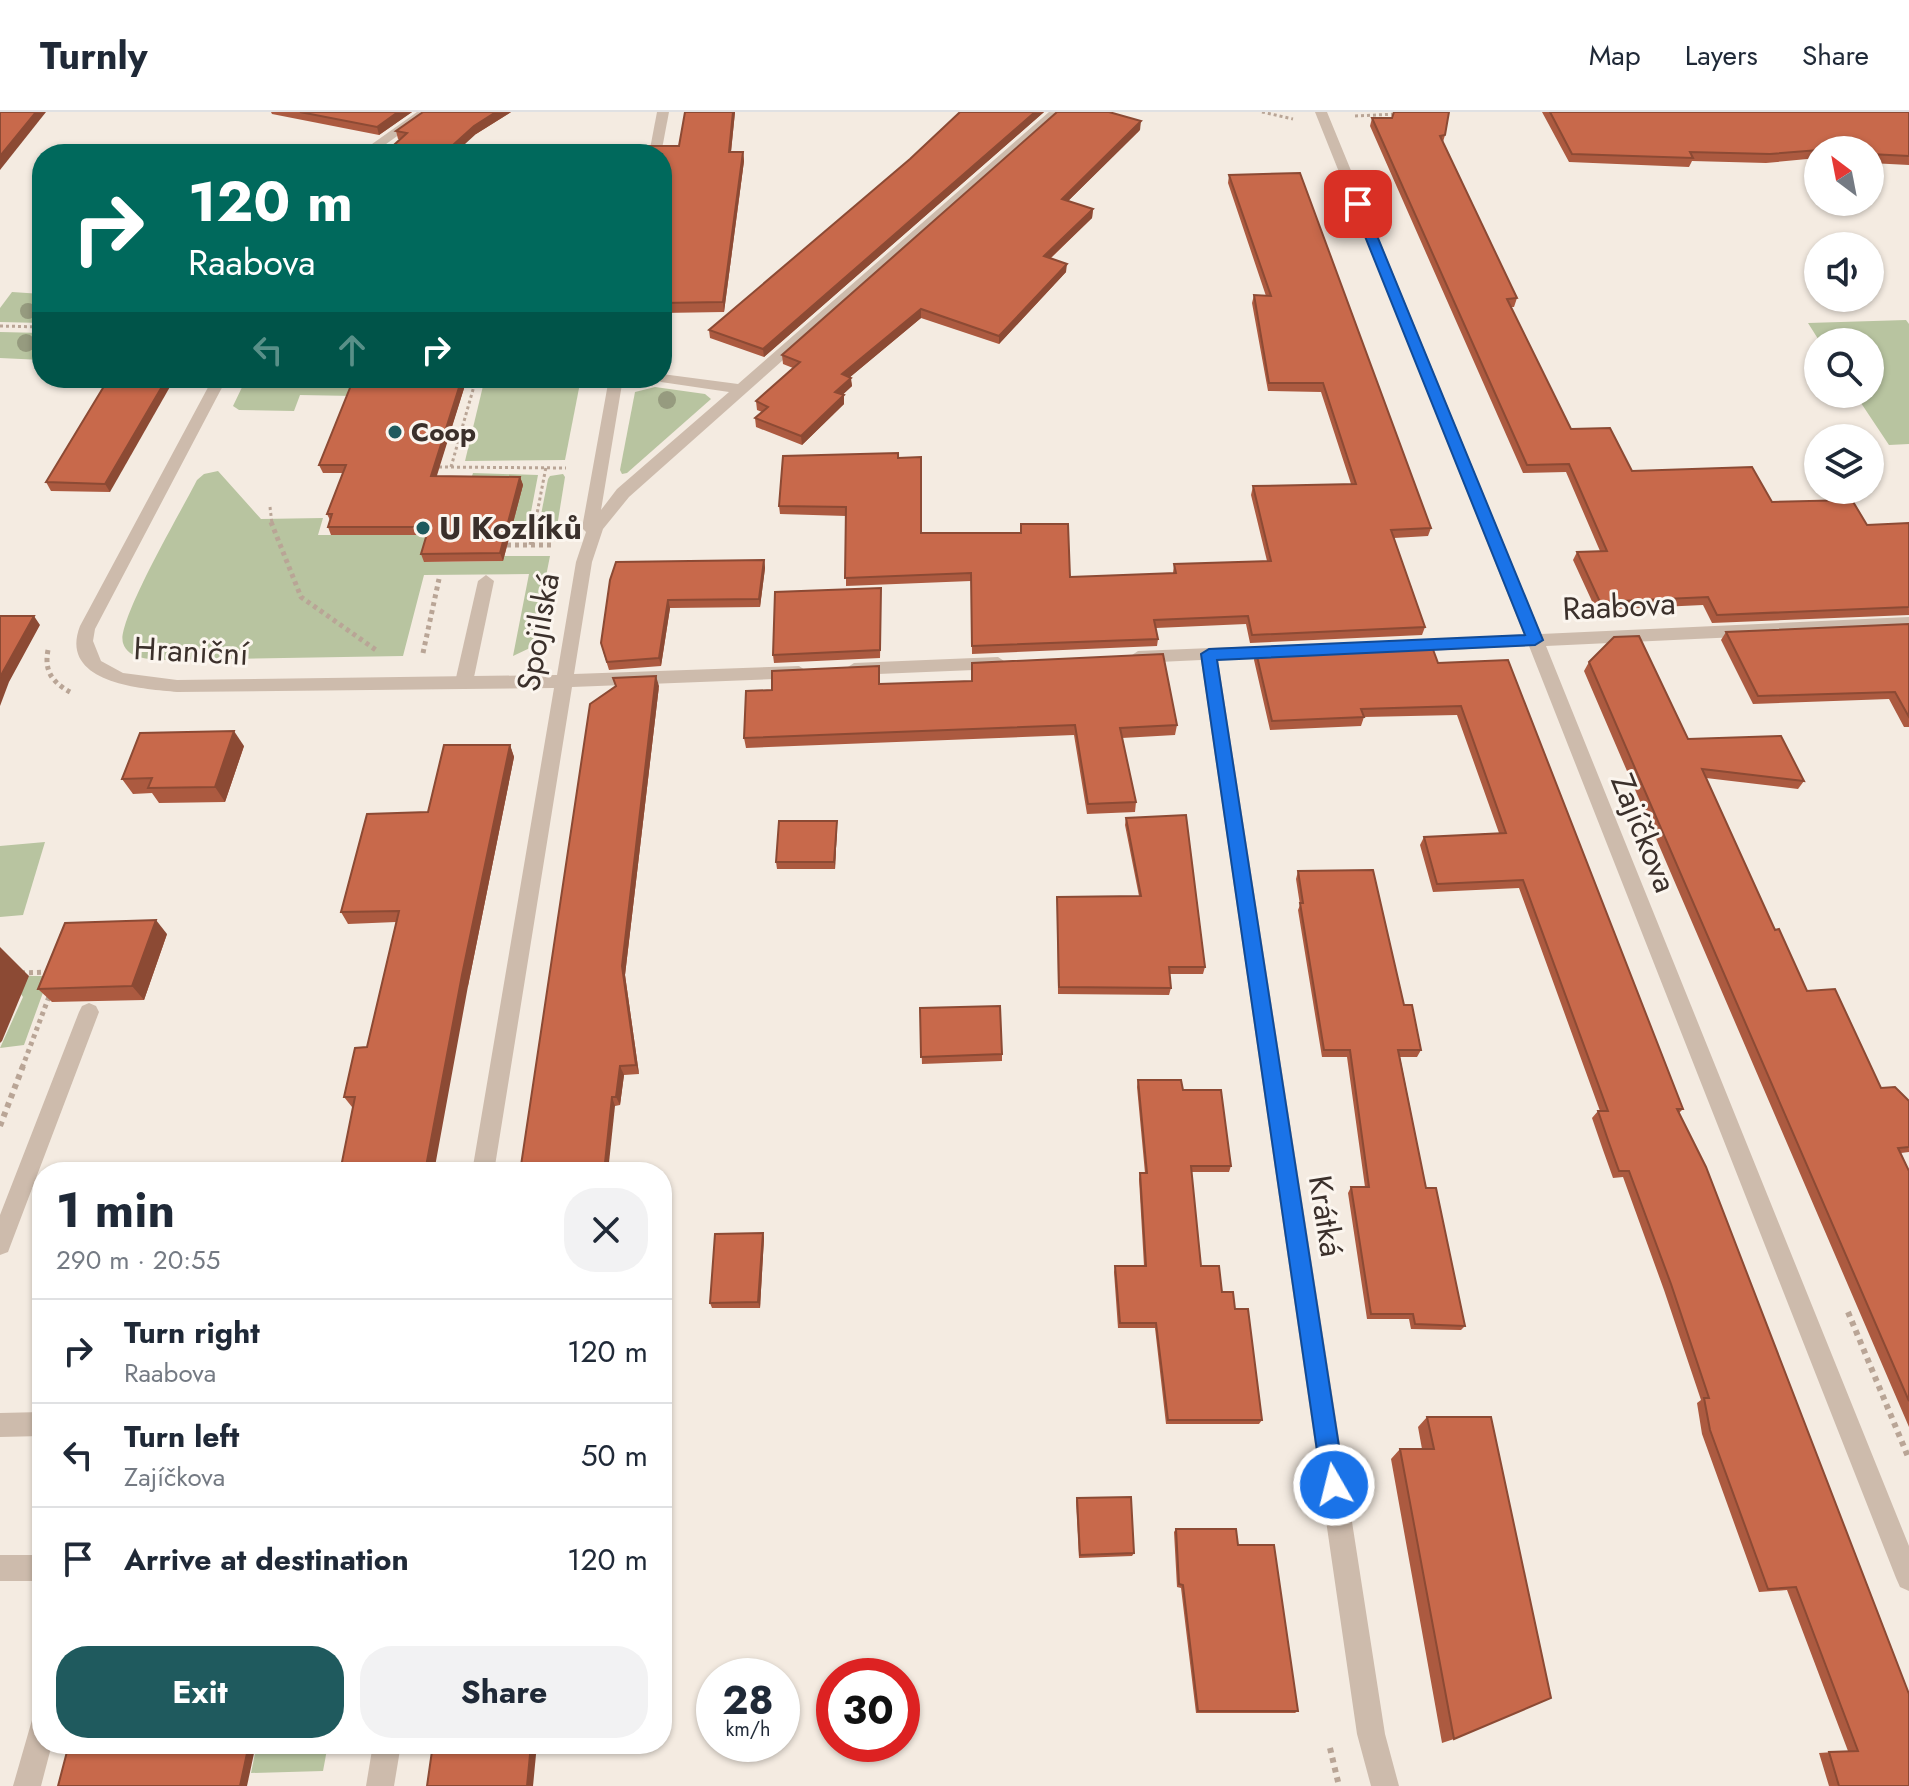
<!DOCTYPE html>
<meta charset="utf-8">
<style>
body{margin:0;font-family:Jost,sans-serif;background:#f2f2f3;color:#1f2937;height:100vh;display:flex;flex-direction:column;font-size:30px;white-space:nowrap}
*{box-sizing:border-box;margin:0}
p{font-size:26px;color:#747a83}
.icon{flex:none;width:44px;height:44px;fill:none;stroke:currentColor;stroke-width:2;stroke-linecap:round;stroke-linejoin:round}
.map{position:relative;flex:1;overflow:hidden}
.sheet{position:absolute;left:32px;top:1050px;width:640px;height:592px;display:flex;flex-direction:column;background:#fff;border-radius:32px;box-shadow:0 2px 6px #0004}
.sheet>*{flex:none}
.hud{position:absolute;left:32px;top:32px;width:640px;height:244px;border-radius:32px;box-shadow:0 2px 6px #0004;background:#00695c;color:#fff;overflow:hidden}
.needle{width:52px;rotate:328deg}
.controls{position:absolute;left:1804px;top:24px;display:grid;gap:16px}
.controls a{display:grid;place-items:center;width:80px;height:80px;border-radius:50%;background:#fff;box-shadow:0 2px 6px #0004;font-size:40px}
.speed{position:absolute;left:696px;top:1546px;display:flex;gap:16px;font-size:40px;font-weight:700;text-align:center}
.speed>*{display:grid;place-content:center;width:104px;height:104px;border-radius:50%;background:#fff;box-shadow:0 2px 6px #0004;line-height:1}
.speed small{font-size:20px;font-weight:400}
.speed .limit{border:12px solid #d22;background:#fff;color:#111}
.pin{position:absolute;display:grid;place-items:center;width:68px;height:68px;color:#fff;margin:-34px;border-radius:16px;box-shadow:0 4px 12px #0006}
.me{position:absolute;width:88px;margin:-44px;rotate:352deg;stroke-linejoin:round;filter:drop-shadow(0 0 6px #0008)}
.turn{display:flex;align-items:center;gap:28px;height:168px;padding:0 24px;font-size:36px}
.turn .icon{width:104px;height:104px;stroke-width:2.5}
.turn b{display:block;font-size:56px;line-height:68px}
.lanes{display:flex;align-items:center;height:76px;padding:0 24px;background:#0003;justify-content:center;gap:40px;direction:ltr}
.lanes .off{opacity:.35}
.round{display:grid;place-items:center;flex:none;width:84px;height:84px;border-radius:32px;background:#f2f2f3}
.overview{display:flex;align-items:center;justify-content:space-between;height:136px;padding:0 24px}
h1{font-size:48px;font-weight:700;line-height:60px}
.button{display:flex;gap:16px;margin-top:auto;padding:16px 24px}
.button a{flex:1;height:92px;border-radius:32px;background:#1f5a5e;color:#fff;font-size:32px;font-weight:700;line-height:92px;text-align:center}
.button a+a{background:#f2f2f3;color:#1f2937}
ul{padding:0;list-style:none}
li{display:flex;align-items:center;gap:24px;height:104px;padding:0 24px;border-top:2px solid #e0e1e3}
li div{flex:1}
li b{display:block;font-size:30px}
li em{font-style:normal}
header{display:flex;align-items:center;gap:48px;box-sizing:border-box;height:112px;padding:0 40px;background:#fff;border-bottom:2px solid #e0e1e3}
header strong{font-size:38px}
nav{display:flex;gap:44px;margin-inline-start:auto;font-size:28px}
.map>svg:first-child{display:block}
.green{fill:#b8c4a0}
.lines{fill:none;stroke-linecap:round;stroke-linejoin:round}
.path-far2{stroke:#b9a596;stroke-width:3;stroke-dasharray:3 3;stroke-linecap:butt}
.path-far1{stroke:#b9a596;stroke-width:5;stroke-dasharray:4 4;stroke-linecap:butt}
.path{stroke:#b9a596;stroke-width:6;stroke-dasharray:5 5;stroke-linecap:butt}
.service{fill:#cdbbac;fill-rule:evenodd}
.minor{fill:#cdbbac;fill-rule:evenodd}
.tree{fill:#969b7f}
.wall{fill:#ac5a40}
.shaded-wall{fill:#8c4a34}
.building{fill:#c8694b;stroke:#8c4a34;stroke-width:2}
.route{fill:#1a73e8;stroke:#114b97;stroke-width:2}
.poi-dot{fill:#1f5a5e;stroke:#fbf5ee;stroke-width:3}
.labels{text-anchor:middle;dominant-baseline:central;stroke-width:6;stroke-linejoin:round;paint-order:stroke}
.far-poi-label{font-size:26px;font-weight:bold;fill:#3b302b;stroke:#fbf5ee;text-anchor:start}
.poi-label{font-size:32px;font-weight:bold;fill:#3b302b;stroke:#fbf5ee;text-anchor:start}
.street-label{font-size:32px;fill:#3b302b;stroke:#fbf5ee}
</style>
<header>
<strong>Turnly</strong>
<nav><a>Map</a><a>Layers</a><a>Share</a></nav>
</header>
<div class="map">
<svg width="1909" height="1674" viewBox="0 0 1909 1674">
<rect width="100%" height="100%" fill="#f4ebe1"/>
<g class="green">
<polygon points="12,180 42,182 42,211 0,210 0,196"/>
<polygon points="1906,208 1909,212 1909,332 1889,333 1855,282 1870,282 1870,230 1820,230 1808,211"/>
<polygon points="0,220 42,221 42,248 0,246"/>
<polygon points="553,266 581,266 565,348 465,349 483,274"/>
<polygon points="245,269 359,270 354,284 300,283 294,299 239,298 233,294"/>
<polygon points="655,275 705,282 711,287 627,361 622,362 620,358 635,280"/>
<path d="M218,359L261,407L323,406L318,423H432L425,450L502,449L504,444H550L532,535L513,544L529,462L424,463L403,544L166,548C152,547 128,548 123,531C116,510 183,396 197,368L204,362Z"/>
<polygon points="473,361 538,363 527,421 510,423 522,373 469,373"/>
<polygon points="563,362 565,365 556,421 541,424 538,418 548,367 550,364"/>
<polygon points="45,730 23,803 0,805 0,734"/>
<polygon points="22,864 49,864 24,933 0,936 23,885 17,876"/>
<polygon points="257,1632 328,1632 323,1659 251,1661"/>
</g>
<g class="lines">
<g class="path-far2">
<polyline points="1262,0 1293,7"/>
<polyline points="1355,4 1397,2"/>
<polyline points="0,214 42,215"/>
<polyline points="459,266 482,266"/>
<polyline points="439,355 566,356"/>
<polyline points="451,355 476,267"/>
<polyline points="270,395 272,412"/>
<polyline points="535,412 546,355"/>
</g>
<g class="path-far1">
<polyline points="271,410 301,485 376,538"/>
<polyline points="507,433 554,433"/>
<polyline points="531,433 535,410"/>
<path d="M48,538C44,559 52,570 70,580"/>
<polyline points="423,541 439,467"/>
<polyline points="21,861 51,860"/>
<polyline points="22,956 50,882"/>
</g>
<g class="path">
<polyline points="0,1014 23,954"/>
<polyline points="1848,1200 1909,1347"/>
<polyline points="1330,1636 1339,1674"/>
</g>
<g class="service">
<polygon points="486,463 494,469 473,570 464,576 455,570 478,469"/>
<rect x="0" y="1443" width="42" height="26"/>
<polygon points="42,1604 42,1632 52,1632 41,1674 13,1674 32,1608"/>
</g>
<g class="minor">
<polygon points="417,0 431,0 372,42 358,42"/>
<polygon points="657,0 669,0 661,42 649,42"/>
<path d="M1049,0H1062L629,385L603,417L592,450L574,562L799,554L808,560L799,566L572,575L494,1060H472L554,576L177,580C141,577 58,571 80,514L213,266H227L95,517L93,529L101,549L123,561L177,568L557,563L576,450L586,420L582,416L609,266H623L601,398L617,377L729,280L661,270L654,266H662V262L738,272Z"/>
<polygon points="1315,0 1327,0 1541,522 1909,505 1909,517 1546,534 1909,1434 1909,1479 1900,1475 1896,1466 1529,534 1406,540 1397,534 1406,528 1524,523"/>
<polygon points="1282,533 1291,539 1288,543 1218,548 1385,1622 1399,1674 1371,1674 1357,1622 1201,548 1138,551 1129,545 1138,539"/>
<polygon points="998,545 1007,551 998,557 854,563 845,557 854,551"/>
<polygon points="89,891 96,894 99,900 11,1132 8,1140 0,1143 0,1103 79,900 82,894"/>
<polygon points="42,1300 42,1324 0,1325 0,1301"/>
<polygon points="373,1632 401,1632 394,1674 366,1674"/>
</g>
</g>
<g class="tree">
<circle cx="28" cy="199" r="8"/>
<circle cx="26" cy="231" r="9"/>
<circle cx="667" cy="288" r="9"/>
</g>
<g class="wall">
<polygon points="271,0 412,0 379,23 272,2"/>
<polygon points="423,0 511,0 476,22 398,27 396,19"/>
<polygon points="685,0 735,0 731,40 743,40 744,49 724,200 662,201 662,42 679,34"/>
<polygon points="960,0 1044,0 764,245 710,226 709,218 910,47"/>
<polygon points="1542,0 1909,0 1909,53 1870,51 1870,38 1818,38 1818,46 1766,51 1692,49 1689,55 1569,50"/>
<polygon points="1372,6 1392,6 1445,23 1443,30 1517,186 1514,195 1510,195 1571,317 1632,359 1772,390 1867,413 1909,411 1909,503 1712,511 1703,493 1596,498 1573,448 1577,440 1600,439 1566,360 1523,361 1370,14"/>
<polygon points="1140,18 1068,89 1093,97 1092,106 1051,146 1066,160 999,232 921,206 850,265 852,274 842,283 844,292 802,333 756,315 755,306 762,300 757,298 756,289 793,256 783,252 782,243"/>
<polygon points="1229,63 1431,416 1428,424 1394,426 1425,515 1422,523 1250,531 1246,512 1156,516 1158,527 1157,534 972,542 971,469 846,474 846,404 780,402 779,394 898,346 921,421 1020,421 1021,412 1070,465 1173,461 1174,452 1267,449 1251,383 1253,374 1351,372 1321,280 1268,279 1252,191 1254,183 1266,184 1228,71"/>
<polygon points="109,266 110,380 51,379 46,370"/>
<polygon points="462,266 465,266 466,270 436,364 520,365 523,373 503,449 424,450 421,442 427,423 331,423 328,415 330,408 327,402 343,361 323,361 319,353"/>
<polygon points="764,448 765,456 760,495 670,496 661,554 609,558 603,539 610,468"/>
<polygon points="881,484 880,546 774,551 773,543"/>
<polygon points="1909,512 1909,615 1904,615 1889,587 1753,592 1721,528 1726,520"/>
<polygon points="1256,540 1438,551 1683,997 1679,1001 1909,1674 1829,1674 1819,1641 1848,1639 1787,1478 1759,1480 1702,1322 1697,1291 1701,1288 1664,1178 1623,1065 1613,1066 1603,1038 1592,1006 1598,999 1600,999 1519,776 1433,780 1420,733 1424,725 1499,721 1457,603 1364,605 1361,614 1270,618 1254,548"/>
<polygon points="1589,550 1688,627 1804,669 1798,677 1706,666 1775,818 1807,879 1881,976 1909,989 1909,1040 1901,1041 1909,1059 1909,1315 1584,559"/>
<polygon points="880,572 1177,613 1175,623 1122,626 1136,690 1135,700 1087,702 1074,623 746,636 744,626 772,578"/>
<polygon points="659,574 625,863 639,962 624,963 620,993 615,994 520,1060"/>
<polygon points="510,633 514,645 468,874 353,995 352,995 344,985 367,935 396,810 348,812 341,800 428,700"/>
<polygon points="244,634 225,690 159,691 152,681 133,682 122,667"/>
<polygon points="1126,706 1205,855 1203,862 1169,862 1171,876 1169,883 1058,882 1057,785 1139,784 1125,713"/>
<polygon points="837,716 835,757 777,757 776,750"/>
<polygon points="1298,759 1404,893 1421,938 1417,945 1400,945 1426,1076 1465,1214 1461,1218 1411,1217 1409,1207 1367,1207 1348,1081 1351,1075 1365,1075 1347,945 1322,945 1298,798 1300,793 1296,767"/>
<polygon points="167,822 144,888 52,890 38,877"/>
<polygon points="920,896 1002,942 1002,949 922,952"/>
<polygon points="1138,968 1183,978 1231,1054 1229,1060 1191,1060 1201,1154 1235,1197 1262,1308 1259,1312 1166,1312 1155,1216 1118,1216 1114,1160 1115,1154 1144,1154 1139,1067 1140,1061 1145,1061 1137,975"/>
<polygon points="763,1121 764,1126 760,1196 712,1196 710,1191"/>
<polygon points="1427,1305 1491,1305 1454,1627 1442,1631 1391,1347 1400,1337 1422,1337 1418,1315"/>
<polygon points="1077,1386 1134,1441 1132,1444 1079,1446 1076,1389"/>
<polygon points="1176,1417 1238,1433 1298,1599 1295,1601 1196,1601 1181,1476 1177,1475 1174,1420"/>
</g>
<g class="shaded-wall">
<polygon points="36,0 46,0 0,58 0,44"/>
<polygon points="398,0 412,0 379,23 377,15"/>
<polygon points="496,0 511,0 476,22 454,42 443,42 474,14"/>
<polygon points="733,0 735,0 730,49 729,40"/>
<polygon points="1035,0 1044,0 764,245 763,237"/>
<polygon points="1141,9 1140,18 1061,96 1062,87"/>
<polygon points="743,40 744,49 724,200 723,190"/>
<polygon points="1093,97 1092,106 1044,152 1044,144"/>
<polygon points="1067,152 1066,160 999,232 999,224"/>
<polygon points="921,197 921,206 843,271 842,262"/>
<polygon points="167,266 175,266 110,380 105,372"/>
<polygon points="462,266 465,266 466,270 434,373 431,364"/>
<polygon points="851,266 852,274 836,289 835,280"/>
<polygon points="844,283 844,292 802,333 801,324"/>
<polygon points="520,365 523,373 503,449 500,441"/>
<polygon points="764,448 765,456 760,495 759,487"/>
<polygon points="668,488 670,496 661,554 659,546"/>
<polygon points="34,504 40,513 9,570 0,594 0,565 2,560"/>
<polygon points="656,564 659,574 625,863 639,962 636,953 622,854"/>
<polygon points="234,619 244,634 225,690 215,675"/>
<polygon points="510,633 514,645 468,874 434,1060 425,1060 462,863"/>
<polygon points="837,709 837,716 835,757 834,750"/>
<polygon points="156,808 167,822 144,888 132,874"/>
<polygon points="0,835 29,864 2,929 0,931"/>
<polygon points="620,954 624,963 620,993 616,985"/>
<polygon points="612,985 615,994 608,1060 604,1060"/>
<polygon points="763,1121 764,1126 760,1196 758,1190"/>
<polygon points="249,1632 256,1632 247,1674 240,1674"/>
<polygon points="531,1632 537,1632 533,1674 527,1674"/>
</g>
<g class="building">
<polygon points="0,0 36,0 0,44"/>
<polygon points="300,0 398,0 377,15"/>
<polygon points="423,0 496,0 474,14 443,42 384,42 407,21 396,19"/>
<polygon points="685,0 733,0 729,40 743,40 723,190 662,191 662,42 581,42 583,34 679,34"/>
<polygon points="960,0 1035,0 763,237 709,218 910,47"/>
<polygon points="1057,0 1109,0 1141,9 1062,87 1093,97 1044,144 1067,152 999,224 921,197 842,262 851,266 835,280 844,283 801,324 755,306 768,295 756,289 800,250 782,243"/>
<polygon points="1394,0 1449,0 1445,23 1440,24 1517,186 1507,187 1571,317 1610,316 1632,359 1752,355 1772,390 1852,388 1867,413 1909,411 1909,495 1717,503 1708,485 1600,490 1577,440 1607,439 1569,352 1527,353 1372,6 1392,6"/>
<polygon points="1550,0 1909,0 1909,44 1870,42 1870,38 1859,38 1857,35 1770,42 1690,40 1693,46 1572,42"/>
<polygon points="1300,61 1431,416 1391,418 1425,515 1252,523 1248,504 1154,508 1158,527 972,534 971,461 845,466 846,395 779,394 783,344 898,341 898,346 921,345 921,421 1021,421 1021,412 1068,412 1070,465 1176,461 1174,452 1271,449 1253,374 1356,372 1323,271 1269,271 1254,183 1271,184 1229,63"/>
<polygon points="109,266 167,266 105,372 46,370"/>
<polygon points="354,266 462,266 431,364 520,365 500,441 421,442 429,415 328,415 332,402 327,402 346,353 319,353"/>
<polygon points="764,448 759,487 668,488 659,546 607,550 601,531 610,468 616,450"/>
<polygon points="881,476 880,538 773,543 775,480"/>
<polygon points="0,504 34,504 0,565"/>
<polygon points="1909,512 1909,605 1895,580 1758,584 1726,520"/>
<polygon points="1639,524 1688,627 1781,624 1804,669 1702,657 1775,818 1779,817 1807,879 1835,877 1881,976 1895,975 1909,989 1909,1035 1898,1036 1909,1059 1909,1289 1589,550 1614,525"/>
<polygon points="1431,532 1438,551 1508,548 1683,997 1677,997 1706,1055 1909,1582 1909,1674 1839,1674 1829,1640 1858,1639 1796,1475 1768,1477 1710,1318 1704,1286 1709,1286 1671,1172 1629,1059 1619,1059 1609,1031 1598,999 1608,999 1523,768 1437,772 1424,725 1506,721 1461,594 1361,597 1364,605 1272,609 1256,540"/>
<polygon points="1163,542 1177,613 1120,616 1136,690 1088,692 1075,613 744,626 746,579 772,578 772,559 879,554 879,572 972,569 972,551"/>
<polygon points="656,564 622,854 636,953 620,954 616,985 612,985 604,1060 520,1060 590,592 616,574 613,566"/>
<polygon points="234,619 215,675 148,676 152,666 122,667 140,621"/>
<polygon points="444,633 510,633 462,863 425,1060 340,1060 355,985 344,985 355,936 367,935 399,799 341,800 367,702 428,700"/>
<polygon points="1186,703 1205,855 1169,855 1171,876 1059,875 1057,785 1141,784 1126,706"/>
<polygon points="779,709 837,709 834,750 776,750"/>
<polygon points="1373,758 1404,893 1412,893 1421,938 1398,938 1426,1076 1436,1076 1465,1214 1415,1212 1413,1202 1371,1202 1351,1075 1369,1075 1350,938 1324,938 1300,791 1303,791 1298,759"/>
<polygon points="156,808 132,874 38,877 65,811"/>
<polygon points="1000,894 1002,942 921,945 920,896"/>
<polygon points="1138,968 1181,968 1183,978 1221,978 1231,1054 1191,1054 1201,1154 1219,1154 1222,1180 1233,1180 1235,1197 1248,1197 1262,1308 1168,1308 1156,1211 1120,1211 1115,1154 1146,1154 1140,1061 1147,1061"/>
<polygon points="763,1121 758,1190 710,1191 715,1122"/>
<polygon points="1427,1305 1491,1305 1551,1586 1454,1627 1400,1337 1434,1337"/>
<polygon points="1131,1385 1134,1441 1080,1443 1077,1386"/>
<polygon points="1176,1417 1236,1417 1238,1433 1274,1433 1298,1599 1198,1599 1183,1473 1179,1472"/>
<polygon points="69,1632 249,1632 240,1674 58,1674"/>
<polygon points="433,1632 531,1632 527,1674 427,1674"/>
</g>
<polygon class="route" points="1358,88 1364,92 1543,528 1535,533 1217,548 1345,1373 1342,1381 1334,1385 1326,1381 1322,1373 1201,542 1209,537 1525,523 1352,92"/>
<g class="poi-dot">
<circle cx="395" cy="320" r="8"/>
<circle cx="423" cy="416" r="8"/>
</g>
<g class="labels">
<g class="far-poi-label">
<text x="411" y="320">Coop</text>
</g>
<g class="poi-label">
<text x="439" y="416">U Kozlíků</text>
</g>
<g class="street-label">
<text transform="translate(1619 494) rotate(-3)">Raabova</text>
<text transform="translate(538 520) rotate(-80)">Spojilská</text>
<text transform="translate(191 539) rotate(3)">Hraniční</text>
<text transform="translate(1644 721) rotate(68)">Zajíčkova</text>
<text transform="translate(1326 1104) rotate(81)">Krátká</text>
</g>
</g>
</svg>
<div class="controls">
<a><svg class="needle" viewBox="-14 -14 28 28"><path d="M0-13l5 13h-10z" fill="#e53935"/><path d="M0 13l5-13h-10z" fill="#747a83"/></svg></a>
<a><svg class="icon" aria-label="sound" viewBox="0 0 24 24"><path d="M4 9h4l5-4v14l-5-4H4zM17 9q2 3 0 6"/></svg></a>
<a><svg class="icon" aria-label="search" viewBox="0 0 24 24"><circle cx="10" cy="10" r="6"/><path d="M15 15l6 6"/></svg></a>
<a><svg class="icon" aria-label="layers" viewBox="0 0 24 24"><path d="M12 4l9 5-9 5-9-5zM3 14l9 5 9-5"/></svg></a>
</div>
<div class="speed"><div>28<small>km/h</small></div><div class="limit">30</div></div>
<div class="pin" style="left:1358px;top:92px;background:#d93025"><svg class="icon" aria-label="arrive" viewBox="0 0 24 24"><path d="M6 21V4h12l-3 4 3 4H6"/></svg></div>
<svg class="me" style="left:1334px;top:1373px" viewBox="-20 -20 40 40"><circle r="17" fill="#1a73e8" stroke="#fff" stroke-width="3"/><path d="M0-11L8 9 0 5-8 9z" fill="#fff"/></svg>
<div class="hud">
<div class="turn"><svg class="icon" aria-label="right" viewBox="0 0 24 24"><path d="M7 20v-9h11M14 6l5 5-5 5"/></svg><div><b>120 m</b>Raabova</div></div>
<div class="lanes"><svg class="icon off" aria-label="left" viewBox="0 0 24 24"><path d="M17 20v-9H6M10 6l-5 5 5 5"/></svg><svg class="icon off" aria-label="ahead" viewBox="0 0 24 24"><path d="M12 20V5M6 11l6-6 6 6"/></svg><svg class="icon" aria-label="right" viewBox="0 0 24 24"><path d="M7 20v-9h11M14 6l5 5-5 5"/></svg></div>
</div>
<section class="sheet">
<div class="overview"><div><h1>1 min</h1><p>290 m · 20:55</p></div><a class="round"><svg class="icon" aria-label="close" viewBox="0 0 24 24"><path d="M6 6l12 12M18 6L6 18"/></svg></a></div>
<ul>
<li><svg class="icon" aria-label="right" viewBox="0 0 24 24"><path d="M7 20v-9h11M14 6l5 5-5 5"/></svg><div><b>Turn right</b><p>Raabova</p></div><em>120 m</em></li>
<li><svg class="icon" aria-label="left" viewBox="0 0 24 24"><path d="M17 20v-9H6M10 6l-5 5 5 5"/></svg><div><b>Turn left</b><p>Zajíčkova</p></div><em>50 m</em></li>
<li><svg class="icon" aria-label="arrive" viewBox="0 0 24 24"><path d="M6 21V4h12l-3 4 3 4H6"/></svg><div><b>Arrive at destination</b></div><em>120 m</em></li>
</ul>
<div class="button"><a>Exit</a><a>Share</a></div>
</section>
</div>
